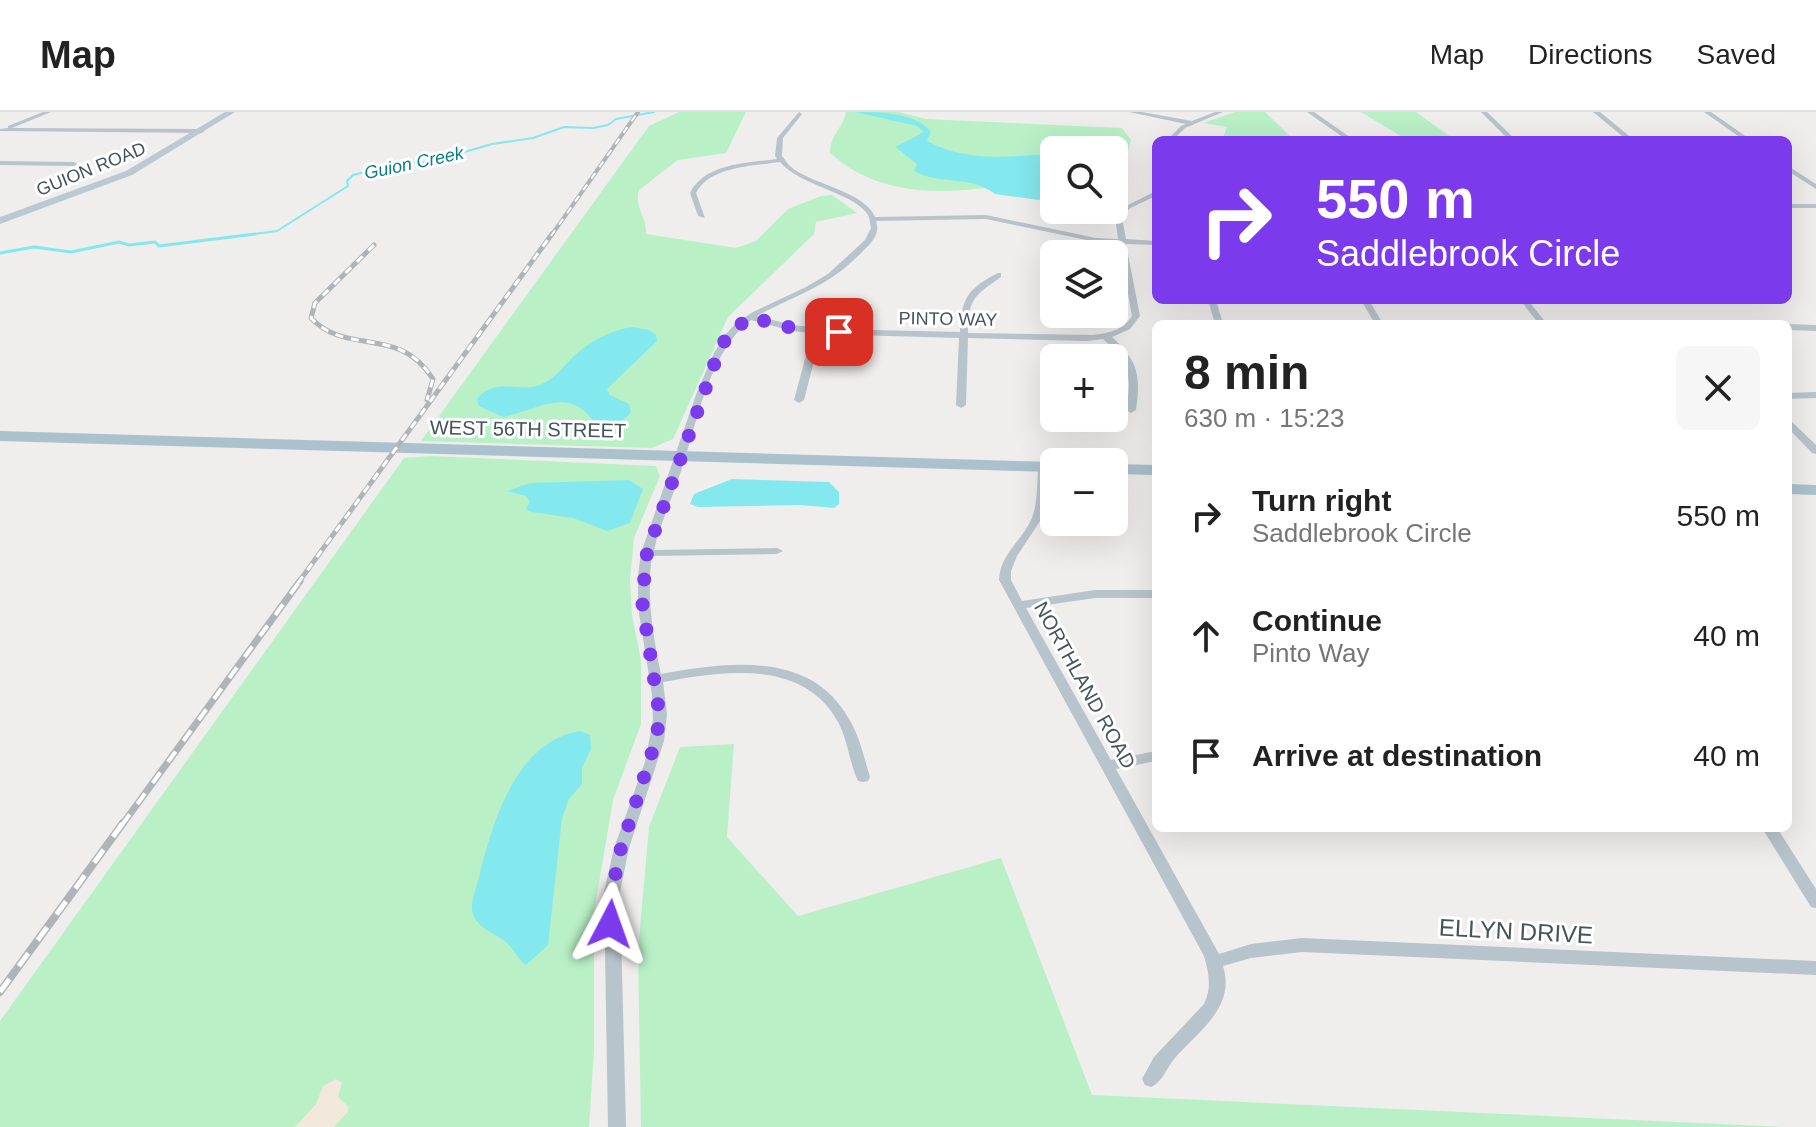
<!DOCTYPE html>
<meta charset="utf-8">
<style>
body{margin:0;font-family:Arial,sans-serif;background:#f6f6f6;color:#222;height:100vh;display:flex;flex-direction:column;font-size:30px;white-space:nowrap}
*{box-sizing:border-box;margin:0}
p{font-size:26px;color:#767676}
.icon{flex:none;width:44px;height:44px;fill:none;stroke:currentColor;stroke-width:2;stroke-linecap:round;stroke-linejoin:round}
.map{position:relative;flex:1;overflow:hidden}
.drawer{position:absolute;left:1152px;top:208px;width:640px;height:512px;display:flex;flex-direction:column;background:#fff;border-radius:12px;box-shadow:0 8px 32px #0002}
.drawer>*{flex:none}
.top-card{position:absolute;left:1152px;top:24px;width:640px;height:168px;border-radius:12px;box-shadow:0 8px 32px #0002;background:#7c3aed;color:#fff;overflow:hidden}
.controls{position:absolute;left:1040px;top:24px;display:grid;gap:16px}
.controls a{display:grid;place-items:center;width:88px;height:88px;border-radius:12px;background:#fff;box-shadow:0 8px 32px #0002;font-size:40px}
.pin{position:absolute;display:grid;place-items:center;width:68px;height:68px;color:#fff;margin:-34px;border-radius:16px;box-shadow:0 4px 12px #0006}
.me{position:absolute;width:88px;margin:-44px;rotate:4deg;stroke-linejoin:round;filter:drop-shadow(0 0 6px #0008)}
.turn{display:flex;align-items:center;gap:28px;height:168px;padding:0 32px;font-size:36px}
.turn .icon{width:104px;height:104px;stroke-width:2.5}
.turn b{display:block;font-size:56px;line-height:68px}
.round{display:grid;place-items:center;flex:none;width:84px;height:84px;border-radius:12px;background:#f6f6f6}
.overview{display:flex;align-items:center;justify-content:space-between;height:136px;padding:0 32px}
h1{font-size:48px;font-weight:700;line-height:60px}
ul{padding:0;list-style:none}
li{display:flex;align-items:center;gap:24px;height:120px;padding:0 32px}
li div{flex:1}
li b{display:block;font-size:30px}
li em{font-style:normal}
header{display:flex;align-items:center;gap:48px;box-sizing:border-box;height:112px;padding:0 40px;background:#fff;border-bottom:2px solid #e0e0e0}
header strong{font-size:38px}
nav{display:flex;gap:44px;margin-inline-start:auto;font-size:28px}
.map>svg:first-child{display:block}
.green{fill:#b9f0c6}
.sand{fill:#f2e8dc}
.water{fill:#84e8ef}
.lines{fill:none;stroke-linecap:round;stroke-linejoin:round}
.stream-far1{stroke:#84e8ef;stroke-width:2}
.stream{stroke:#84e8ef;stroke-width:3}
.street{fill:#b8c4cb;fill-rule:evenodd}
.secondary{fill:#bac9d2;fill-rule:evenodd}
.primary{fill:#abc1ce;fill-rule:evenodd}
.rail-far3-casing{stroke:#afb4b8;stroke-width:4}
.rail-far2-casing{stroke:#afb4b8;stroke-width:5}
.rail-far1-casing{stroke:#afb4b8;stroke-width:7}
.rail-casing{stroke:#afb4b8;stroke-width:8}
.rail-far3{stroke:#fff;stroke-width:2;stroke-dasharray:7;stroke-linecap:butt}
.rail-far2{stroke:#fff;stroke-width:3;stroke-dasharray:8;stroke-linecap:butt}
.rail-far1{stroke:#fff;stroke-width:4;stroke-dasharray:13;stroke-linecap:butt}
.rail{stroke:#fff;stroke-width:5;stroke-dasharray:16;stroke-linecap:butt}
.route{stroke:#7c3aed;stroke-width:14;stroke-dasharray:0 25.2}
.labels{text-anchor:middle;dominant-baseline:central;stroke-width:6;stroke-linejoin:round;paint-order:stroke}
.far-water-label{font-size:18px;font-style:italic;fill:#0a7d85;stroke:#fff}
.far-street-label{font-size:18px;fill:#45545b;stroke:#fff}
.street-label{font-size:20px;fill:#45545b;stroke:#fff}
.near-street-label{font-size:24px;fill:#45545b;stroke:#fff}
</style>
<header>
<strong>Map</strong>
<nav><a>Map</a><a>Directions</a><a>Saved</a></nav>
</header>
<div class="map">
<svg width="1816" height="1015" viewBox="0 0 1816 1015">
<rect width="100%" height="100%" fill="#f0eded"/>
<g class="green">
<path d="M679,0H746L726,41L678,48L639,78C634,95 647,105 646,122L736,136L756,129L788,97L821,84L832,83L857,101L816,110L814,122L728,205L673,327L652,336L421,329L649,14Z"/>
<path d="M846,0H899L926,7L1122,16L1131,28L1126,47L1127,59L1114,61V38H1054V68C977,76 894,98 830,41C830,23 843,16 846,0Z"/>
<polygon points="1235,0 1265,0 1294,28 1222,28 1227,15 1203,11"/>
<polygon points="1361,0 1416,0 1455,28 1407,28"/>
<polygon points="430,344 656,354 660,364 634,426 630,468 632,503 641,548 641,612 613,688 594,800 594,938 589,1015 0,1015 0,909 404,346"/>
<polygon points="734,632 727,725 798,804 1001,746 1092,983 1784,1015 641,1015 638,839 649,715 680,635"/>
</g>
<polygon class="sand" points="336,967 342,971 338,985 349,995 347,1001 334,1015 295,1015 316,992 323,974"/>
<g class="water">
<path d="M855,0C878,0 916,0 931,20L927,29C968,51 1009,44 1054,42V73L1039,88L995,82C969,62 941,74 914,59L917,52L895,35L924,20L917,14Z"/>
<path d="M632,215L649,218L656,223L657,229L607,277L610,283L629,292L631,300C622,313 610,312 595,311C569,273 540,297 503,305L479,294L477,287C495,264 521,282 542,272C554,267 562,256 571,247C588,230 608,219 632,215Z"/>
<polygon points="732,367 829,370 839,380 839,392 834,396 801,393 698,395 690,392 694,382"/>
<polygon points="629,368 643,377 630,411 607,419 573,406 532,400 526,397 530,390 526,384 507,379 530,371"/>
<path d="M580,619L590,623L591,637L582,656V672L569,687L562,706L548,833L526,853C517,846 514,837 506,830C494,820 474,816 472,797C471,787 478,772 480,761C493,708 517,629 580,619Z"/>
</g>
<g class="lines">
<polyline class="stream-far1" points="239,124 277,119 348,74 347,69 353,63 401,51 430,50 492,32 533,26 564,15 593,16 608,13 616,7 654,0"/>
<polyline class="stream" points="0,141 34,135 71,140 119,130 129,133 155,130 159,134 255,122"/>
<g class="street">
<polygon points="43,0 51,0 12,16 202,17 205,19 202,21 0,19 0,17 8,16 8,14"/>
<path d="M799,0L802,2L783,26L782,44C786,49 789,54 795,58C815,72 866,81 875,105L986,103L1096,126L1118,127L1115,104L1126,94L1156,79V84L1130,96L1122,106L1126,127L1156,129V133L1126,132L1140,204L1130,217L1112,225C1138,249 1141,263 1136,298L1131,301L1126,298C1132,263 1130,251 1103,227L1086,229L968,226L966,293L961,296L956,293L959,226L821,222L804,288L799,291L794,288L812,221L792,219L751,208C708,240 697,313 680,362C672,387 660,412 654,438L777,436L783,439L777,442L652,444C646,484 653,523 661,562C727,550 811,538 849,607C860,625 864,646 870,665L868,669L863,670L858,669C849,650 848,628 838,610C804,546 721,559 663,570L667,602L664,629L629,736L620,780L626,1015H608L604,780L614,736L645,650L653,608L652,583L638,495V463L641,441L697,280L714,241L725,223L736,211L753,200L806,175L828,162L865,128L871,116C870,112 870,107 868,103C855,81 800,74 780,50C753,54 710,54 696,81L705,106L698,104L690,81C705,51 747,51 777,47L775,44L777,26ZM986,107L1096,130L1119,131L1132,204C1123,218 1109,221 1093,223L968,221C969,186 973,185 1001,165V161H998C968,176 961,187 960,220L829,217L792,213L757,204C797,182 827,176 861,141C870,132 881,123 876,109Z"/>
<polygon points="1129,0 1142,0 1192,9 1215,0 1223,0 1185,16 1173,28 1167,28 1181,14 1186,12"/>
<polygon points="1307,0 1314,0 1354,28 1347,28"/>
<polygon points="1481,0 1487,0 1516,28 1509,28"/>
<polygon points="1593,0 1600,0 1634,28 1627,28"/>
<polygon points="1704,0 1711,0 1751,28 1744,28"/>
<polygon points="0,49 74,50 77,52 74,54 0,53"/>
<polygon points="1788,54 1816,72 1816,77 1788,59"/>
<rect x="1788" y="92" width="28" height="4"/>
<polygon points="1208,188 1216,188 1223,212 1215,212"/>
<polygon points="1361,188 1369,188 1383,212 1375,212"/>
<polygon points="1520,188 1528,188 1547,212 1539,212"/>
<polygon points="1788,212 1816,213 1816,219 1788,218"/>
<polygon points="1816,280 1816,286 1788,287 1788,281"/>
<polygon points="1788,308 1791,309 1816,333 1816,342 1812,341 1788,316"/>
<path d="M1043,352L1048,355L1047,387L1042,406L1017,444L1011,459V468L1022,489L1095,478H1156V486H1095L1026,496L1111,648L1156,639V649L1116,657L1219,842L1251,832L1302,826L1816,849V863L1302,840L1251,846L1223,854C1236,896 1198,919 1175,946C1167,955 1162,971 1151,975L1145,973L1142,967L1154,945L1204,892C1212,875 1209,862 1204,844L999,468C1000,442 1022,429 1032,406C1038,390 1037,372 1038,355Z"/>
<polygon points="1762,716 1777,716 1816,777 1816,796 1811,795"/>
</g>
<polygon class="secondary" points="225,0 235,0 132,63 0,112 0,105 126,59"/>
<g class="primary">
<polygon points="0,319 1054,350 1054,360 0,329"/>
<polygon points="1114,352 1156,353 1156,363 1114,362"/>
<polygon points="1788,372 1816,373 1816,383 1788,382"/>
</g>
<defs>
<polyline id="rail-far3" points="551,124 638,0"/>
<g id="rail-far2">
<path d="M374,133L315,191L311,206C348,245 398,212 433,267L427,288"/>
<polyline points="298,471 552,122"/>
</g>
<polyline id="rail-far1" points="122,713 300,469"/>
<polyline id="rail" points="0,880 123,711"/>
</defs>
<use href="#rail-far3" class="rail-far3-casing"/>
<use href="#rail-far2" class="rail-far2-casing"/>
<use href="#rail-far1" class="rail-far1-casing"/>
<use href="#rail" class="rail-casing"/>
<use href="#rail-far3" class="rail-far3"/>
<use href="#rail-far2" class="rail-far2"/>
<use href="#rail-far1" class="rail-far1"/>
<use href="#rail" class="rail"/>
</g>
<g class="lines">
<polyline class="route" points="610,812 617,749 654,634 660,606 642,489 647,441 720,236 730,221 750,205 788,215 839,220"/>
</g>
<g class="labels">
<g class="far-water-label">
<text transform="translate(414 51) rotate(-12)">Guion Creek</text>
</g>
<g class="far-street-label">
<text transform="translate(91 57) rotate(-22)">GUION ROAD</text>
<text transform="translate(948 207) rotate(1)">PINTO WAY</text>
</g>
<g class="street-label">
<text transform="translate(528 317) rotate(1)">WEST 56TH STREET</text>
<text transform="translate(1085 573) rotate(61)">NORTHLAND ROAD</text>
</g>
<g class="near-street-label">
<text transform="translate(1516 819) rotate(3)">ELLYN DRIVE</text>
</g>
</g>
</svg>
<div class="controls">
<a><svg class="icon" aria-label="search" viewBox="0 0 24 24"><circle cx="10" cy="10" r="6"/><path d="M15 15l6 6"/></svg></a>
<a><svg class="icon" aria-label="layers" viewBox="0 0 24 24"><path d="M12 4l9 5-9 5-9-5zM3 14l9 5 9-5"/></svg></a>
<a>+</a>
<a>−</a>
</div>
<div class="pin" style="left:839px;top:220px;background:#d93025"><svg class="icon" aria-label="arrive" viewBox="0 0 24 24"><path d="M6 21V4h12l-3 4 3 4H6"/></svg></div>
<svg class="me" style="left:610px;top:812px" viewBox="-20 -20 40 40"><path d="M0-17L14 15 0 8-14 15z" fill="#7c3aed" stroke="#fff" stroke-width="4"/></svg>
<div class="top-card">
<div class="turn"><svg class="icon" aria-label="right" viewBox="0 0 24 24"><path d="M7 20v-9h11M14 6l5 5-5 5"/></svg><div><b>550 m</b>Saddlebrook Circle</div></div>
</div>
<section class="drawer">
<div class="overview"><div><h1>8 min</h1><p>630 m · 15:23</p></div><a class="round"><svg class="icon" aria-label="close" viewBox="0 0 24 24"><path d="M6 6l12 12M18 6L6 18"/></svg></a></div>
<ul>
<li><svg class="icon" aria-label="right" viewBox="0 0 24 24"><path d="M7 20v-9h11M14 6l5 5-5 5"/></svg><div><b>Turn right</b><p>Saddlebrook Circle</p></div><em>550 m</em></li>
<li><svg class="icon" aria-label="ahead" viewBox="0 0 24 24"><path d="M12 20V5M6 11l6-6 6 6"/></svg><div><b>Continue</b><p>Pinto Way</p></div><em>40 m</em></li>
<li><svg class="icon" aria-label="arrive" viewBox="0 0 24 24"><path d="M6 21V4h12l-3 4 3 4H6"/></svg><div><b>Arrive at destination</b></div><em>40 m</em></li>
</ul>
</section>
</div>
